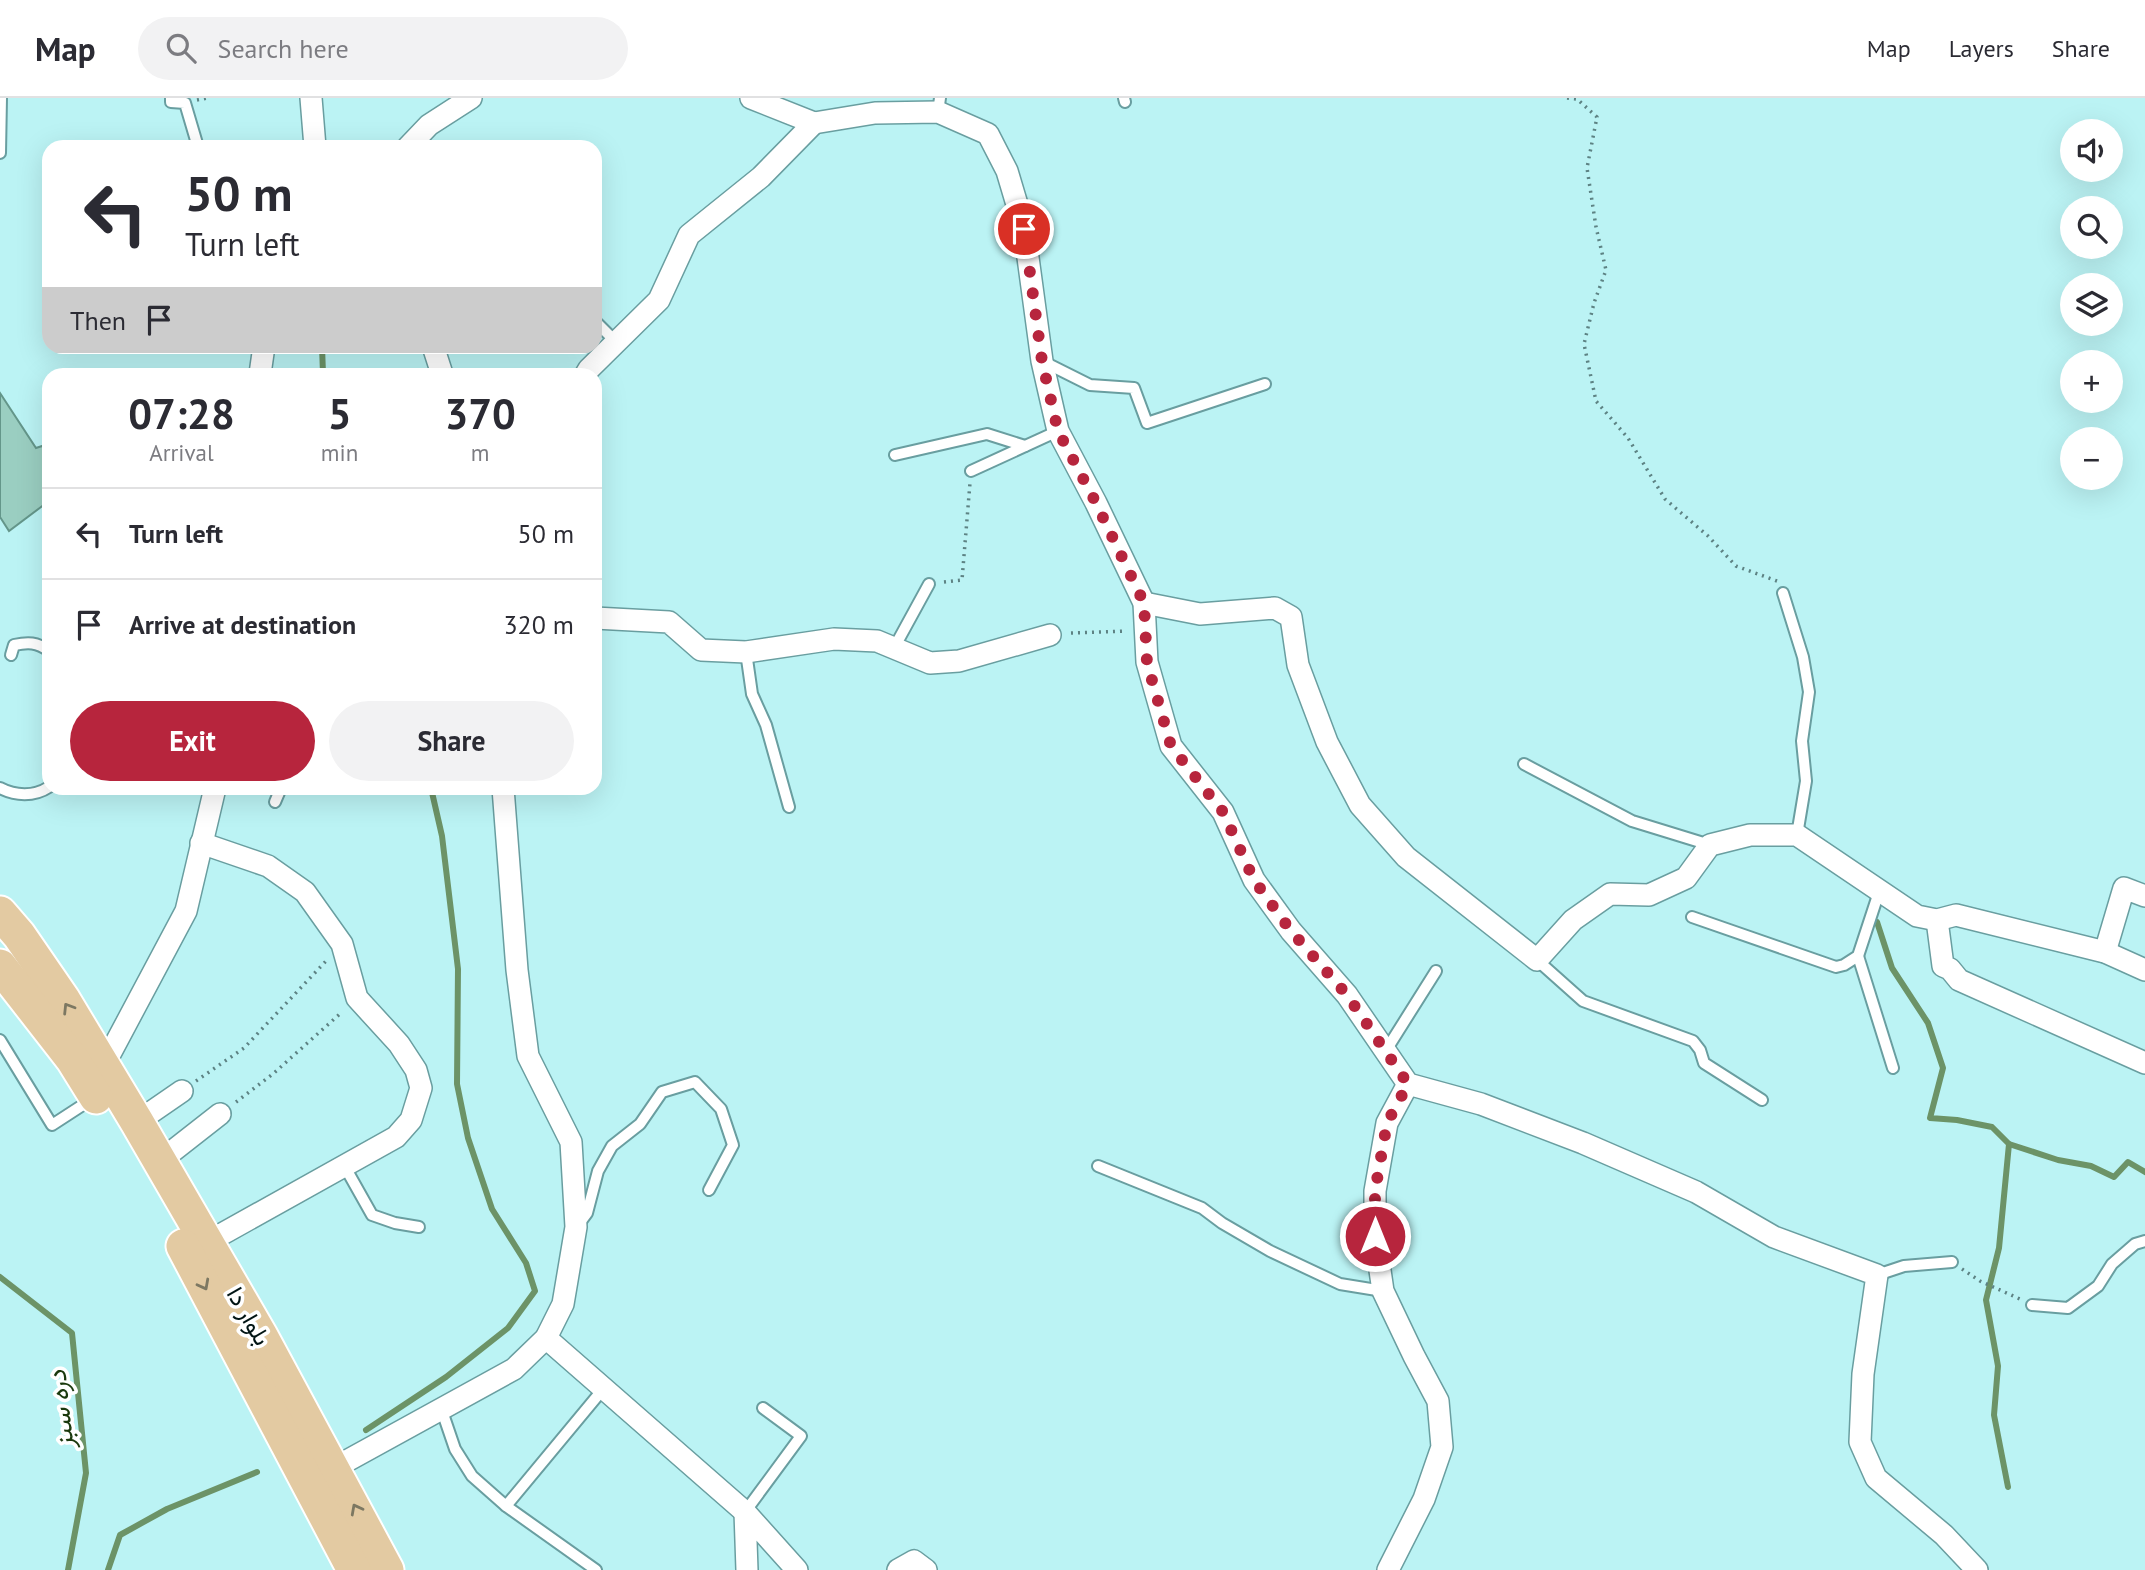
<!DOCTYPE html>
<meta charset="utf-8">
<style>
body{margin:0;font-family:"PT Sans",Vazirmatn,sans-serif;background:#f2f2f3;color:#2b2b33;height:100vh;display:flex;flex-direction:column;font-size:26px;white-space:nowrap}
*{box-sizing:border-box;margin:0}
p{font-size:23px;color:#7c7c81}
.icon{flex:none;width:38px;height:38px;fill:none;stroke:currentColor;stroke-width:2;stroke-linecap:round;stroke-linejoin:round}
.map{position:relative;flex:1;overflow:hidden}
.panel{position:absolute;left:42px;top:270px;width:560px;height:427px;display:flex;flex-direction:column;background:#fff;border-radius:21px;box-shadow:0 7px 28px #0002}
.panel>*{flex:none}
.banner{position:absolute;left:42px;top:42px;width:560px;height:214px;border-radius:21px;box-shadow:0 7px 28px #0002;background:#fff;color:#2b2b33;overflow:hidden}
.fabs{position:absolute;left:2060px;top:21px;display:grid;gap:14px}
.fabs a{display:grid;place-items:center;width:63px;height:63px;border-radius:50%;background:#fff;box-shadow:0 7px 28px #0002;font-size:35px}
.pin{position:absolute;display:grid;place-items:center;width:60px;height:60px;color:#fff;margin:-30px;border:4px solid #fff;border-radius:50%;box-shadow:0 2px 7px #0007}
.me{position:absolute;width:77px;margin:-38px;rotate:0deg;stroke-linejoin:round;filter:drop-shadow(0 0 5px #0008)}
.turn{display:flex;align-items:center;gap:24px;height:147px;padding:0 28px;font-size:32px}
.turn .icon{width:91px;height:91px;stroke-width:2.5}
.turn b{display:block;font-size:49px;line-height:60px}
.then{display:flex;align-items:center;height:66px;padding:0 28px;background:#0003;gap:14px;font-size:26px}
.eta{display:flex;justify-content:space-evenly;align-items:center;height:119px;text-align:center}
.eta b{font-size:42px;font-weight:700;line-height:49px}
.button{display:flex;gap:14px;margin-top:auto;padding:14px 28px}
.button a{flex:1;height:80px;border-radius:42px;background:#b7253d;color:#fff;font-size:28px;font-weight:700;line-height:80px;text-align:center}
.button a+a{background:#f2f2f3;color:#2b2b33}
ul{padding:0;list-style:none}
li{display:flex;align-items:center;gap:21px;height:91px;padding:0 28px;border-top:2px solid #e1e1e2}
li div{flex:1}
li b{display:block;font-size:26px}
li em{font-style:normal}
header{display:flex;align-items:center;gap:42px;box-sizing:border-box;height:98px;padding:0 35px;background:#fff;border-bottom:2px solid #e1e1e2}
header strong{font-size:33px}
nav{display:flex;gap:38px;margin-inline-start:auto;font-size:24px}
.search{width:490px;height:63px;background:#f2f2f3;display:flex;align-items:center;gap:18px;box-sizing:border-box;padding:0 24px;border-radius:38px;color:#7c7c81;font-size:26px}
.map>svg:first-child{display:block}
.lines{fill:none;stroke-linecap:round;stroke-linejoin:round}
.stream{stroke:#6c9367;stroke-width:6}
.building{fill:#9acec1;stroke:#64968a;stroke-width:2}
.lane-casing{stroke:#699ea0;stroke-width:14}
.street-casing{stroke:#699ea0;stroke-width:24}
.primary-casing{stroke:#fff;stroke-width:37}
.path{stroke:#5d8283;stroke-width:3.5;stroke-dasharray:2 5;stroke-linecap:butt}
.lane{stroke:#fff;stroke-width:10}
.street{stroke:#fff;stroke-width:21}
.primary{stroke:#e3caa2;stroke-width:33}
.oneway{stroke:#7d7862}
.route{stroke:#b7253d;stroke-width:12;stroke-dasharray:0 21.6}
.labels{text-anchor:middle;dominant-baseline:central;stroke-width:7;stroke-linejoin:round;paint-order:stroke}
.street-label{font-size:24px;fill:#011414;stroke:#fff}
.water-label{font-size:26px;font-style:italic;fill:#1a390d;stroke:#fff}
</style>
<header>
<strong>Map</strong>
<div class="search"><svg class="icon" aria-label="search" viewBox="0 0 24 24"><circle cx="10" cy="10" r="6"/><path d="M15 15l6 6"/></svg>Search here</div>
<nav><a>Map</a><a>Layers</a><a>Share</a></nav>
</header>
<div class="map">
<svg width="2145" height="1472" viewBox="0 0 2145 1472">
<rect width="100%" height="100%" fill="#bbf3f4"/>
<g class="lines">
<g class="stream">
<polyline points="322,248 323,276"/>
<polyline points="1877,824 1892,870 1928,925 1943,970 1930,1020 1957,1022 1992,1029 2009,1046 1999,1150 1986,1202 1998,1268 1994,1317 2008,1389"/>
<polyline points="2009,1046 2058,1062 2091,1068 2114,1079 2128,1064 2145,1074"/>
<polyline points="0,1179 72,1235 86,1375 68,1472"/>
<polyline points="366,1332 446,1279 508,1230 535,1193 526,1165 492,1111 468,1040 457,986 458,871 442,738 431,690"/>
<polyline points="108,1472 120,1437 167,1411 257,1374"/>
</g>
</g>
<polygon class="building" points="0,295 36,350 42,348 49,359 49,403 9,433 0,419"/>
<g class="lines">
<defs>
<g id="lane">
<polyline points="171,0 171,4 185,5 198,49"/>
<polyline points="1124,0 1125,4"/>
<polyline points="938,14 940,0"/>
<polyline points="0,55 1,0"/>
<polyline points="595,223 616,244"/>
<polyline points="1042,263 1090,287 1134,290 1147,325 1265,286"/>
<polyline points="895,357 987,336 1025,348"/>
<polyline points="971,373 1058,333"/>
<polyline points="1783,495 1803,559 1809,594 1802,643 1806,683 1797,737"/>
<polyline points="894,550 929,486"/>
<polyline points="746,554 752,596 766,627 789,709"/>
<path d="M11,557L14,547C28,544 37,544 49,553"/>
<polyline points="1524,666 1632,723 1710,747"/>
<path d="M0,690C15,698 34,699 49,689"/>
<polyline points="275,704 281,690"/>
<polyline points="1692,819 1836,869 1844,867 1858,858 1879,794"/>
<polyline points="1858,858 1893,970"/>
<polyline points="1537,862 1583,903 1693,943 1700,952 1704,965 1762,1002"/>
<polyline points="0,942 52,1027 92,1001"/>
<polyline points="1385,954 1436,873"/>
<polyline points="1098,1068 1202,1110 1222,1125 1270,1153 1340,1186 1383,1193"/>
<polyline points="345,1069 372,1117 395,1125 419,1129"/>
<polyline points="578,1127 587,1115 598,1073 612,1048 640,1026 662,994 695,984 721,1011 733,1047 709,1092"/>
<polyline points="1877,1177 1904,1168 1952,1164"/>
<polyline points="2032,1207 2068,1210 2098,1188 2112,1166 2135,1146 2145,1143"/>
<polyline points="441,1310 455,1351 472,1378 506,1408 604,1290"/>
<polyline points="506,1408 596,1472"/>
<polyline points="745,1414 801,1338 763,1310"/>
</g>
<g id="street">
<polyline points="311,0 315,49"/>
<polyline points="751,0 814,25 875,15 938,14 988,36 1007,73 1024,130 1042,263 1058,333 1096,405 1144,505 1147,564 1171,648 1223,714 1254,782 1291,833 1347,897 1408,986 1481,1006 1583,1045 1696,1094 1774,1139 1877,1177 1863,1276 1860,1344 1876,1380 1944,1437 1977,1472"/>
<polyline points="408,49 429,27 471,0"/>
<polyline points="433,248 442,276"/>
<polyline points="260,276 264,248"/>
<polyline points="586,276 589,271 659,202 689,137 761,79 814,25"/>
<polyline points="1144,505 1200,516 1275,510 1291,519 1298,567 1327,644 1360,707 1406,759 1537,862 1573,822 1610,796 1649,797 1686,780 1710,747 1750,737 1797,737 1917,818 1937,822 1956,817 2105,854 2145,872"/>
<polyline points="595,520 669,524 701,552 746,554 834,541 877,543 930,565 959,563 1050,537"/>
<polyline points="201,745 268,768 305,794 342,846 357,900 399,946 416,972 421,990 411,1022 396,1039 206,1145"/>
<polyline points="1937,822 1943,868 1950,871 1959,882 2145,965"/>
<polyline points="2105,854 2124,790 2145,798"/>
<polyline points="103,969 186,813 215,690"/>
<polyline points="137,1024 182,993"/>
<polyline points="160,1063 220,1016"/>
<polyline points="546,1240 745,1414"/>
<polyline points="334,1370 514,1271 546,1240 563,1206 576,1129 571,1044 528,958 517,872 503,690"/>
<polyline points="747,1472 745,1414 797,1472"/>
<polyline points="898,1472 914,1463 926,1472"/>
<polyline points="1388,1472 1424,1401 1442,1349 1438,1303 1414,1258 1383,1193 1375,1138 1375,1093 1387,1025 1408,986"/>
</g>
<g id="primary">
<polyline points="0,815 19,837 63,901 137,1024 261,1238 387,1472"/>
<polyline points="0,868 73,962 96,999"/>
<polyline points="183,1148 354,1472"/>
</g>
</defs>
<use href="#lane" class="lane-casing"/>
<use href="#street" class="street-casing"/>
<use href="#primary" class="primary-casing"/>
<g class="path">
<polyline points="1567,0 1577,1 1597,19 1587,70 1596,129 1606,172 1594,205 1584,246 1596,303 1628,340 1665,401 1708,438 1736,468 1777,483"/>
<polyline points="197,2 208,0"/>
<polyline points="944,484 962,482 970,385"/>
<polyline points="1071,535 1126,533"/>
<polyline points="196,983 244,950 326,863"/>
<polyline points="236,1004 274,975 342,914"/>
<polyline points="1962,1171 1980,1183 2020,1201"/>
</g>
<use href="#lane" class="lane"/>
<use href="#street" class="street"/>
<use href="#primary" class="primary"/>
</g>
<defs><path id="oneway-chevron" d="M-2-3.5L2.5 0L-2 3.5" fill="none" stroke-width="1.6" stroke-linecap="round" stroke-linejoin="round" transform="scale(1.75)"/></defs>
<g class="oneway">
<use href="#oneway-chevron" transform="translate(68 910) rotate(-122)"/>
<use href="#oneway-chevron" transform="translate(204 1187) rotate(62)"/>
<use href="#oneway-chevron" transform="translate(356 1411) rotate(-118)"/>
</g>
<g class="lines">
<polyline class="route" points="1024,131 1042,263 1058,333 1096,405 1144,505 1147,565 1171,648 1223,714 1254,782 1291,833 1347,897 1408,986 1387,1025 1375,1093 1375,1138"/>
</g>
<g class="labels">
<g class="street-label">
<text transform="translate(249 1218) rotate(60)">بلوار دا</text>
</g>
<g class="water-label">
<text transform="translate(60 1311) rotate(-96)">دره سبز</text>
</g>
</g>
</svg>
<div class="fabs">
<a><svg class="icon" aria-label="sound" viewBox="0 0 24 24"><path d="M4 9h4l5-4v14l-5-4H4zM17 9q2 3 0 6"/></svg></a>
<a><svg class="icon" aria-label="search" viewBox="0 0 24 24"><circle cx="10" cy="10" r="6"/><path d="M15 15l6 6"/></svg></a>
<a><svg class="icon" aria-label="layers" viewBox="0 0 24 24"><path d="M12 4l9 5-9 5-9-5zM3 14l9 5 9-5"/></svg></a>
<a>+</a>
<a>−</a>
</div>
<div class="pin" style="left:1024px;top:131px;background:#d93025"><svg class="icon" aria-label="arrive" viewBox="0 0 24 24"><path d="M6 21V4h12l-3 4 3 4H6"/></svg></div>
<svg class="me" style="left:1375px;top:1138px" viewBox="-20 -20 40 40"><circle r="17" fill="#b7253d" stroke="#fff" stroke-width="3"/><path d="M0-11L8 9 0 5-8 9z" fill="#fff"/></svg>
<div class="banner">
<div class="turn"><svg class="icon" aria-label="left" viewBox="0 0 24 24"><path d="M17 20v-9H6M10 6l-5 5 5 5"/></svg><div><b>50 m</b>Turn left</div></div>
<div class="then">Then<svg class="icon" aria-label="arrive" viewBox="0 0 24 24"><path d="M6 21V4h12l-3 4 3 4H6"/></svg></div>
</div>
<section class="panel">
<div class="eta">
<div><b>07:28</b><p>Arrival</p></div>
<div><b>5</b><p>min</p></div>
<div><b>370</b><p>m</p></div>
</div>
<ul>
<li><svg class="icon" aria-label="left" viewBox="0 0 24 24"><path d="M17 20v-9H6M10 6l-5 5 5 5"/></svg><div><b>Turn left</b></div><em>50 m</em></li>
<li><svg class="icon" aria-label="arrive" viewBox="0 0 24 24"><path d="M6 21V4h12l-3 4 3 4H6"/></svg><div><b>Arrive at destination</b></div><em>320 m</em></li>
</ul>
<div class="button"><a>Exit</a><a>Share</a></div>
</section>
</div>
